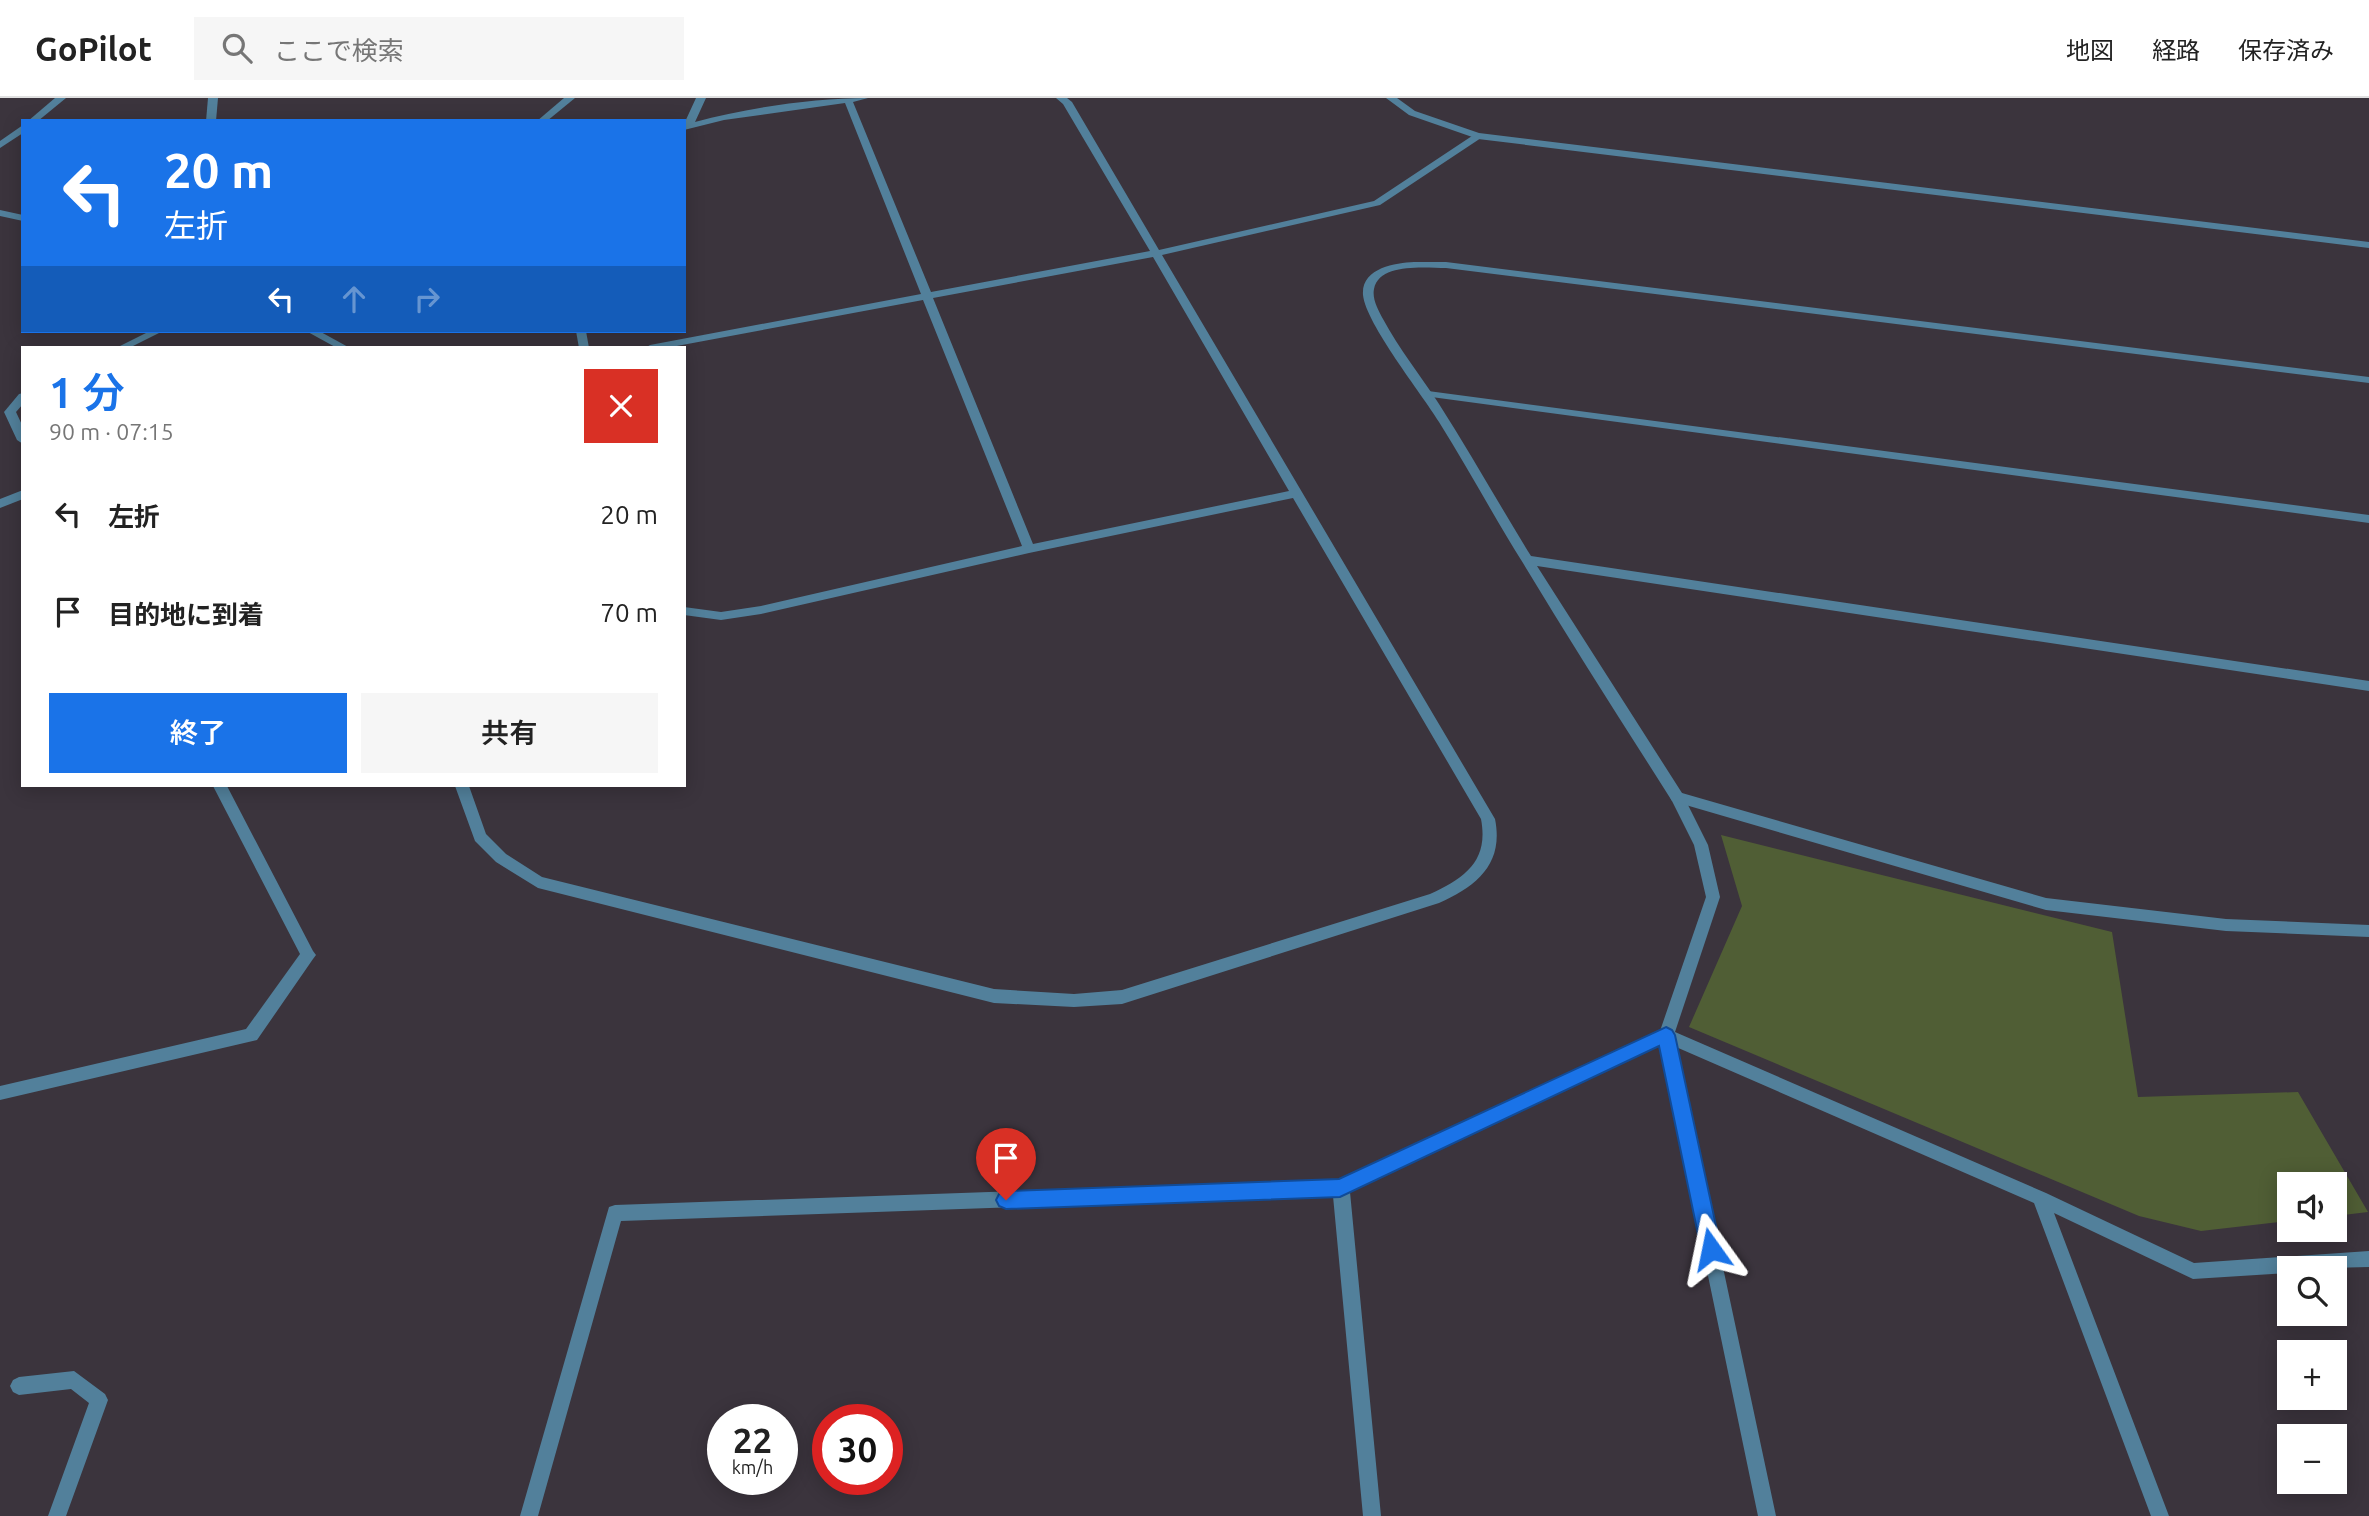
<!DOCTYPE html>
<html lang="ja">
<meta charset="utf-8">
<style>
body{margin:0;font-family:Ubuntu,"Noto Sans JP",sans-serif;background:#f6f6f6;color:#222;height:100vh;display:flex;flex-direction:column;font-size:26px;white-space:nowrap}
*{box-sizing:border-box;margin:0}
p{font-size:23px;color:#767676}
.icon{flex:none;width:38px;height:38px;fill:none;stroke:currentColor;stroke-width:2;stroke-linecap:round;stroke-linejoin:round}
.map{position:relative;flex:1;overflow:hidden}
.panel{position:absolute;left:21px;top:248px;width:665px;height:441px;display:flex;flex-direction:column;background:#fff;border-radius:0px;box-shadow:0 4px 18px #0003}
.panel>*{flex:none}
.guide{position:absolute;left:21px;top:21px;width:665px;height:214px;border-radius:0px;box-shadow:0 4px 18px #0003;background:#1a73e8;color:#fff;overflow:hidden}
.buttons{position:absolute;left:2277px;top:1074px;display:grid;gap:14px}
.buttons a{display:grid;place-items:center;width:70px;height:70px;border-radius:0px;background:#fff;box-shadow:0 4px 18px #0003;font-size:35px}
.speed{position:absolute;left:707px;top:1306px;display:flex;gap:14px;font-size:35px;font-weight:700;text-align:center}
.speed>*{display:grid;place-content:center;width:91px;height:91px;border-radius:50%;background:#fff;box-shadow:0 4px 18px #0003;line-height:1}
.speed small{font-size:18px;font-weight:400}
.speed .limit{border:10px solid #d22;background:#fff;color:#111}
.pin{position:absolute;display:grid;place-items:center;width:60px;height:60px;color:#fff;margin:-72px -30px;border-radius:50% 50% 50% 0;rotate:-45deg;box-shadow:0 0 7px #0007}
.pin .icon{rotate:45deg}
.me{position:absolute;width:77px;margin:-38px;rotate:348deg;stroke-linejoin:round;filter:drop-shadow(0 0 5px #0008)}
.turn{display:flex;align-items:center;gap:24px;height:147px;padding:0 28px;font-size:32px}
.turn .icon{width:91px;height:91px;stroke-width:2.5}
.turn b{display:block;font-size:49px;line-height:60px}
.lanes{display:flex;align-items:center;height:66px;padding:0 28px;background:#0003;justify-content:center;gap:35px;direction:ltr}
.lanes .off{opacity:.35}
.round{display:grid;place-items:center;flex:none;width:74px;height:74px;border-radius:0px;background:#f6f6f6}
.head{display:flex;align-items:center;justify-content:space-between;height:119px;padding:0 28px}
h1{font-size:42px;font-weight:600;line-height:52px;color:#1a73e8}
.action{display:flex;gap:14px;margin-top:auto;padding:14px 28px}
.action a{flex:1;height:80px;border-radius:0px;background:#1a73e8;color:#fff;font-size:28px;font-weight:600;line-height:80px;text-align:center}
.action a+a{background:#f6f6f6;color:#222}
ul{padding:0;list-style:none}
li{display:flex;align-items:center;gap:21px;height:98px;padding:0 28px}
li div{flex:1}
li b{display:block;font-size:26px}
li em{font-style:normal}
header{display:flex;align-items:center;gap:42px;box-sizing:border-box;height:98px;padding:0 35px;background:#fff;border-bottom:2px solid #e0e0e0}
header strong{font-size:33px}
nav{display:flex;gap:38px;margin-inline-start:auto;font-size:24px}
.search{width:490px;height:63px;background:#f6f6f6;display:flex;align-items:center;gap:18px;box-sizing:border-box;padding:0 24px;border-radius:0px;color:#767676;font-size:26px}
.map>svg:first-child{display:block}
.green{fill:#505e35}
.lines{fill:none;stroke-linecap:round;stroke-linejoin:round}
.service{fill:#52809b;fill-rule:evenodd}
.minor{fill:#52809b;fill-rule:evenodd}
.tertiary{fill:#52809b;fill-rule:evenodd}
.route{fill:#1a73e8;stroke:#114b97;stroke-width:2}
</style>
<header>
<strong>GoPilot</strong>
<div class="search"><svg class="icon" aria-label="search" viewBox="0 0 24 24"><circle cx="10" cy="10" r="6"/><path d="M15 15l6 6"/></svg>ここで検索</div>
<nav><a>地図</a><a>経路</a><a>保存済み</a></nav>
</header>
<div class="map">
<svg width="2369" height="1418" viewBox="0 0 2369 1418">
<rect width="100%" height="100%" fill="#3b343d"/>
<polygon class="green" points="1721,737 2112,834 2138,999 2298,994 2368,1114 2335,1118 2334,1087 2289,1087 2289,1123 2201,1133 2139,1118 1689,929 1742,808"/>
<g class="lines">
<g class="service">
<polygon points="208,0 218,0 216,23 206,23"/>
<path d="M696,0H706L695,24C747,10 813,0 868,0L853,4L931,194L1150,153L1063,6L1056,0H1067L1072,4L1159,152L1374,103L1475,36H1481V40L1380,107L1162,157L1495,721C1504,766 1477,788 1439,805L1122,906L1074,909L994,905L538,790L496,764L475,743L455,688H469L486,736L506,756L542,779L994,891L1074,896L1122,892L1430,796C1465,780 1489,763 1481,721L1293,400L1029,455L761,516L721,522L684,517V509L721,514L761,508L1022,448L923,202L666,250H645L650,247L921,196L845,5L724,22L684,32V26ZM1153,159L1289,393L1033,446L933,200Z"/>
<polygon points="0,112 23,117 23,123 0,118"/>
<polygon points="576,233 586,233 589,250 579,250"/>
</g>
<g class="minor">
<polygon points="55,0 66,0 38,23 28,23"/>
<polygon points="564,0 575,0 547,23 537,23"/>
<polygon points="1386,0 1397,0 1415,13 1479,35 2369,144 2369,150 1478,41 1409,17"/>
<polygon points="23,27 23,35 0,50 0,43"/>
<polygon points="150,233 163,233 129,250 116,250"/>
<polygon points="306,233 319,233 350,250 337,250"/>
<polygon points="1428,293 2369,417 2369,425 1424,298 1424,294"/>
<polygon points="23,295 23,306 16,314 23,329 23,346 17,342 4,314 19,296"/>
<polygon points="23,392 23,401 0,410 0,401"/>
<polygon points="213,688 227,688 313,853 316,857 313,861 257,942 0,1002 0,988 246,931 300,856"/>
<polygon points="1677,694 1682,695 1708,747 1720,799 1675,934 2046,1095 2194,1165 2369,1153 2369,1169 2289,1171 2289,1175 2193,1181 2054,1115 2169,1418 2151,1418 2034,1105 1676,949 1776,1418 1758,1418 1660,947 1350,1094 1381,1418 1363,1418 1333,1098 621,1123 538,1418 520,1418 609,1109 615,1107 1340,1082 1660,933 1706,799 1694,747 1670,699 1672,695"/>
<polygon points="74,1273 105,1296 108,1302 66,1418 48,1418 89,1305 71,1291 19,1297 13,1294 10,1288 13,1282 19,1279"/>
</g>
<path class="tertiary" d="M1414,164H1446L2369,279V285L1446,170C1427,170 1379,164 1374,191C1372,201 1378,212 1383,221C1399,251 1421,278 1439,306C1471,356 1500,408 1531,458L2369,583V593L1537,468L1682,695L2046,800L2226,821L2369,827V839L2226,833L2046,812L1672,703C1622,624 1571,545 1523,465C1494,419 1468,370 1439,324C1422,296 1366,226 1363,197C1361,170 1395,165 1414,164Z"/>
</g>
<polygon class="route" points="1666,929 1672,932 1675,937 1721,1151 1718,1157 1711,1160 1704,1157 1701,1151 1659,948 1340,1099 1006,1111 999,1108 996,1102 999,1096 1006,1093 1339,1081"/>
</svg>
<div class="buttons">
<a><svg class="icon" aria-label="sound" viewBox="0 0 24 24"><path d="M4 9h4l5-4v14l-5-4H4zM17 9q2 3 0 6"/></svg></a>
<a><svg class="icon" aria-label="search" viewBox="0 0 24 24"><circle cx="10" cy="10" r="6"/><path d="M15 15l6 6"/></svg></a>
<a>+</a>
<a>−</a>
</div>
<div class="speed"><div>22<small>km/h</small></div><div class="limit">30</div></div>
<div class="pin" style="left:1006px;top:1102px;background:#d93025"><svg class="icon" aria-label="arrive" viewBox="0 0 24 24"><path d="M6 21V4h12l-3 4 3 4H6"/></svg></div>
<svg class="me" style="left:1711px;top:1151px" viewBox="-20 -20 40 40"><path d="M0-17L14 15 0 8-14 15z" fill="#1a73e8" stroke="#fff" stroke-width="4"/></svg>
<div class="guide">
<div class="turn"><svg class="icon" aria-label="left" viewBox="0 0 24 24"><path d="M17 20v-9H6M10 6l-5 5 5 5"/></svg><div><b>20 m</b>左折</div></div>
<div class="lanes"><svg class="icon" aria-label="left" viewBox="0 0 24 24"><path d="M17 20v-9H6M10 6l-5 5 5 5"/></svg><svg class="icon off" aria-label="ahead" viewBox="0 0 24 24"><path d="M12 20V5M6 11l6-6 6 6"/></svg><svg class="icon off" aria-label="right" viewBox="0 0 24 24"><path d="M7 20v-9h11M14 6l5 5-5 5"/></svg></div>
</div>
<section class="panel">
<div class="head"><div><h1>1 分</h1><p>90 m · 07:15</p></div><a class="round" style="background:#d93025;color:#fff"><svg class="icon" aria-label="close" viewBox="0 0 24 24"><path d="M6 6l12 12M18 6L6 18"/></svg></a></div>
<ul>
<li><svg class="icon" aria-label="left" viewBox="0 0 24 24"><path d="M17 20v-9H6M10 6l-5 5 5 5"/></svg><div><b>左折</b></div><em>20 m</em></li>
<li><svg class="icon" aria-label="arrive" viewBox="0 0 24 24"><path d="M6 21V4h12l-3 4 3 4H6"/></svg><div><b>目的地に到着</b></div><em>70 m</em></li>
</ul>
<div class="action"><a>終了</a><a>共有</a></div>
</section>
</div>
